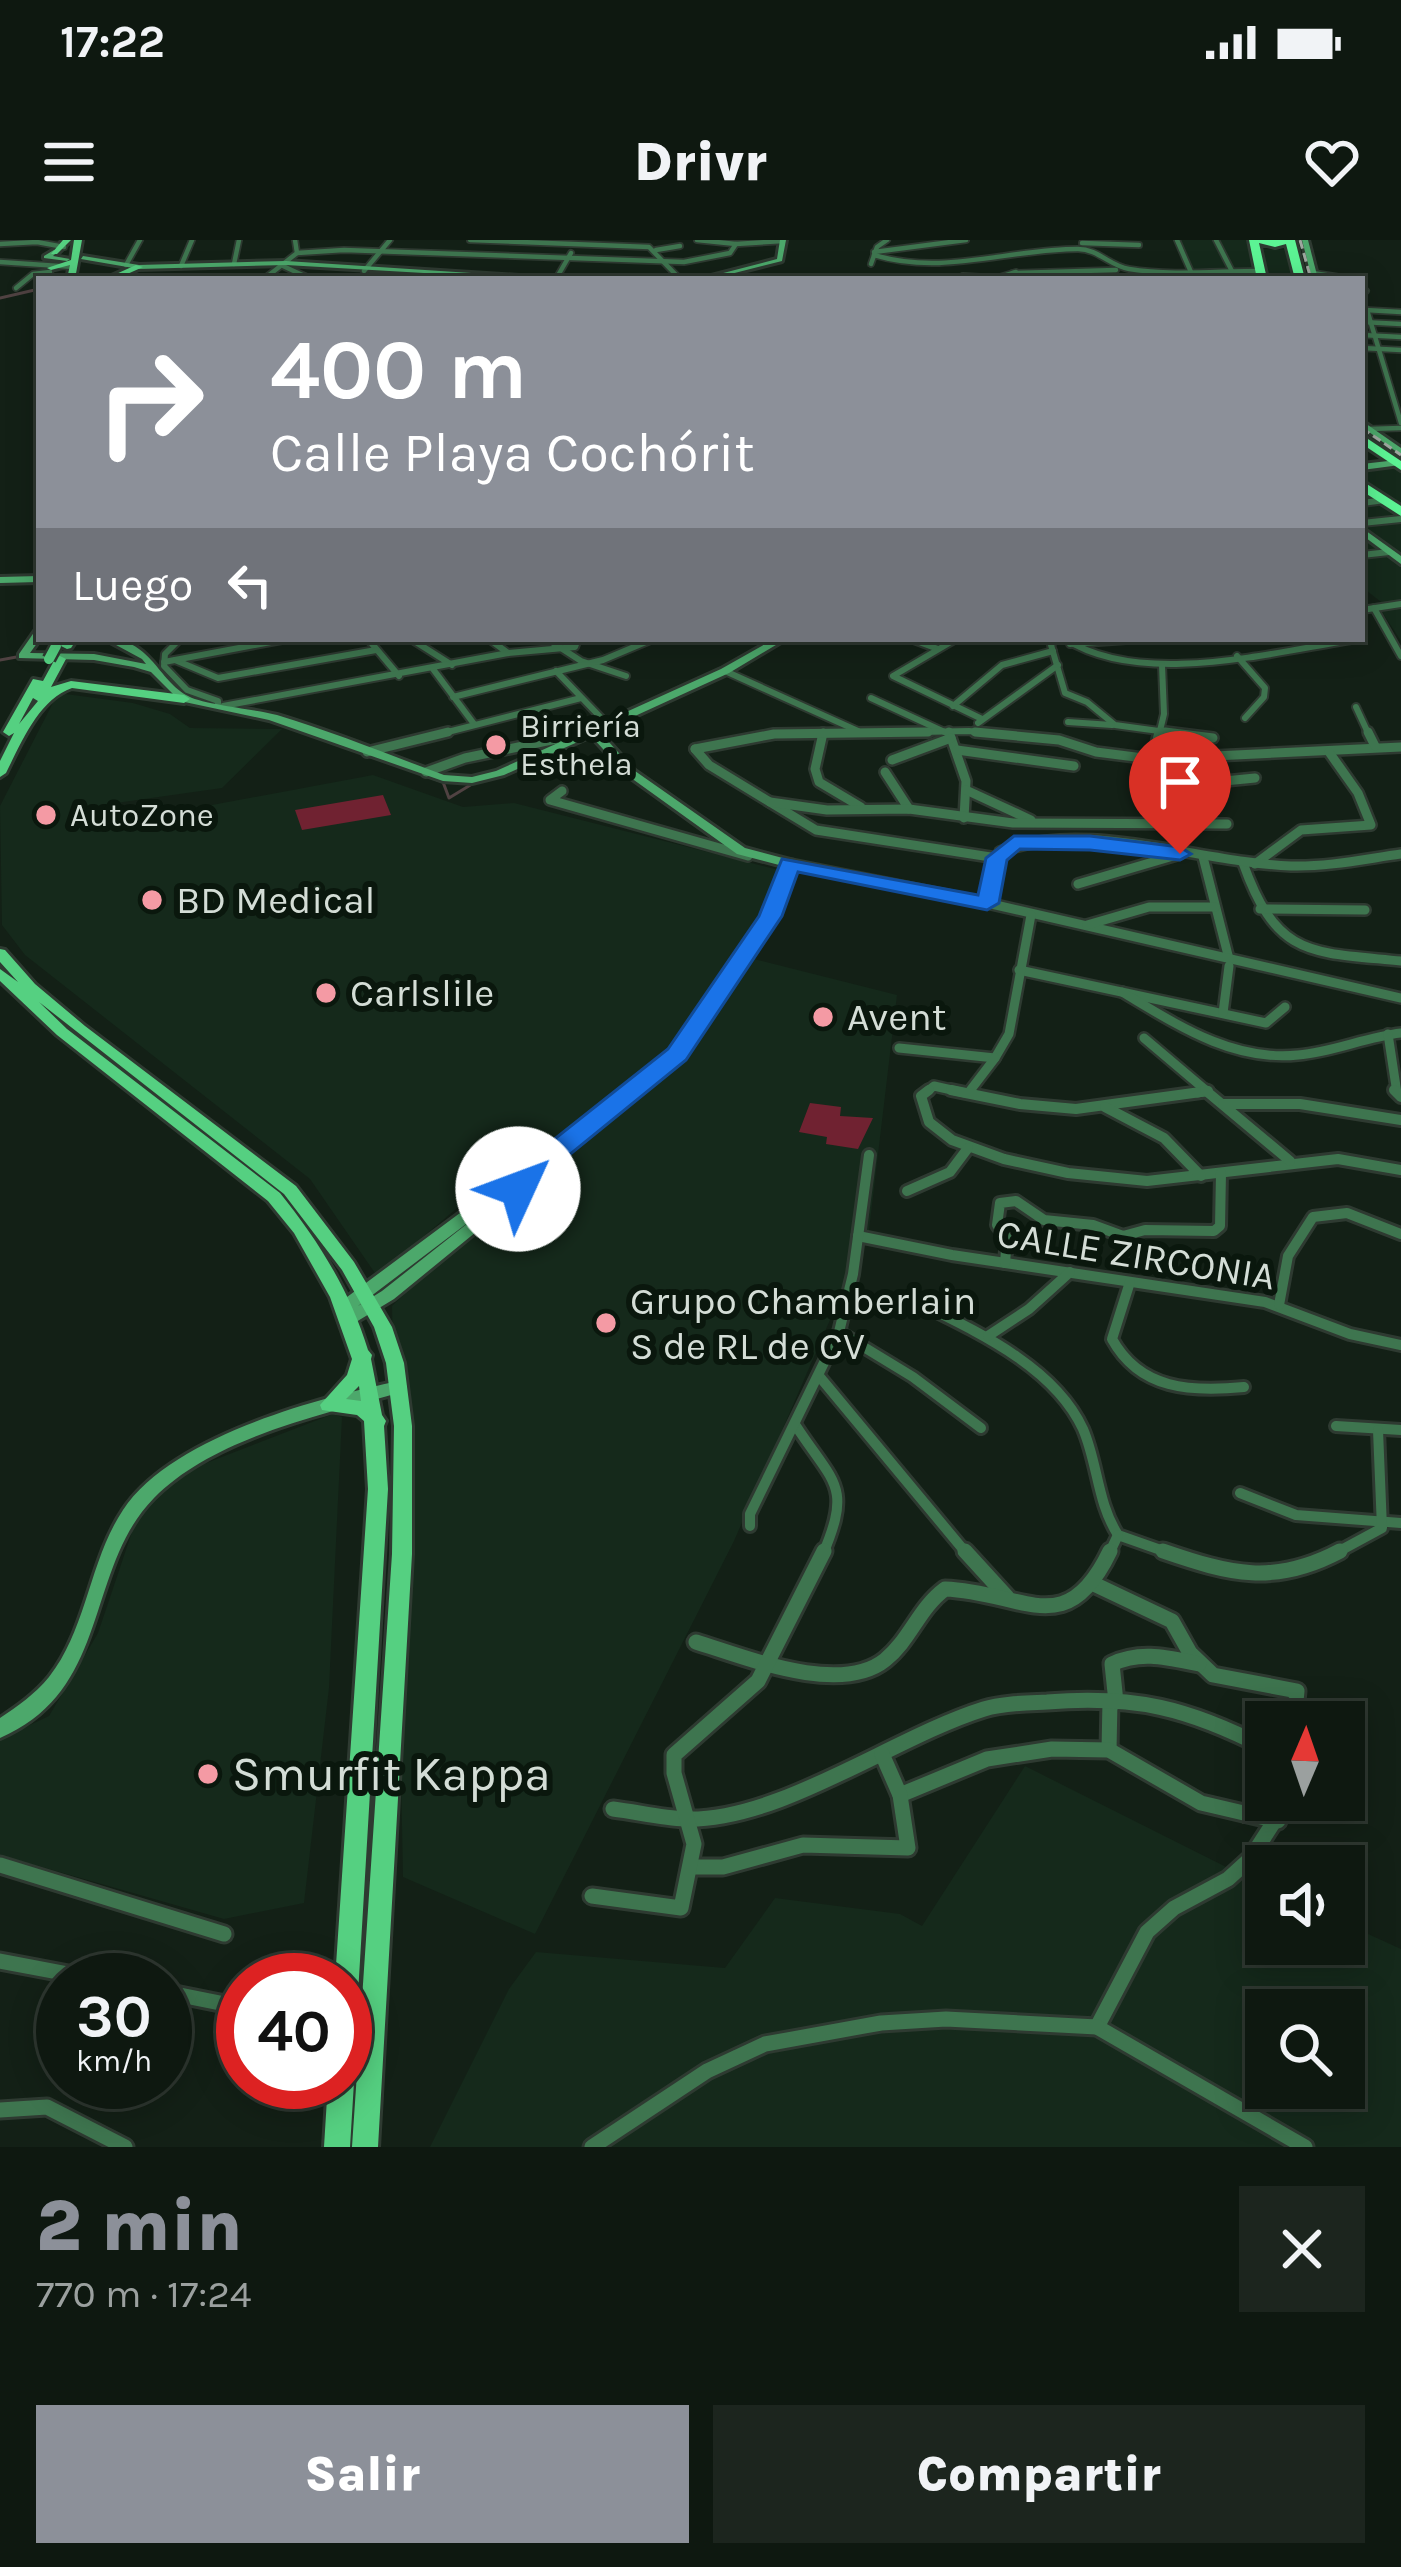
<!DOCTYPE html>
<html lang="es">
<meta charset="utf-8">
<style>
body{margin:0;font-family:Karla,sans-serif;background:#1c251e;color:#f1f3f6;height:100vh;display:flex;flex-direction:column;font-size:45px;white-space:nowrap}
*{box-sizing:border-box;margin:0}
p{font-size:39px;color:#9ba09f}
.icon{flex:none;width:66px;height:66px;fill:none;stroke:currentColor;stroke-width:2;stroke-linecap:round;stroke-linejoin:round}
.map{position:relative;height:1907px;overflow:hidden}
.side{display:flex;flex-direction:column;background:#0e1810;flex:1}
.side>*{flex:none}
.guide{position:absolute;left:36px;top:36px;width:1329px;height:366px;border-radius:0px;box-shadow:0 6px 30px #0003,0 0 0 3px #2e3730;background:#8c9099;color:#fff;overflow:hidden}
.needle{width:78px;rotate:2deg}
.buttons{position:absolute;left:1245px;top:1461px;display:grid;gap:24px}
.buttons a{display:grid;place-items:center;width:120px;height:120px;border-radius:0px;background:#0e1810;box-shadow:0 6px 30px #0003,0 0 0 3px #2e3730;font-size:60px}
.speed{position:absolute;left:36px;top:1713px;display:flex;gap:24px;font-size:60px;font-weight:700;text-align:center}
.speed>*{display:grid;place-content:center;width:156px;height:156px;border-radius:50%;background:#0e1810;box-shadow:0 6px 30px #0003,0 0 0 3px #2e3730;line-height:1}
.speed small{font-size:30px;font-weight:400}
.speed .limit{border:18px solid #d22;background:#fff;color:#111}
.pin{position:absolute;display:grid;place-items:center;width:102px;height:102px;color:#fff;margin:-123px -51px;border-radius:50% 50% 50% 0;rotate:-45deg;box-shadow:0 0 12px #0007}
.pin .icon{rotate:45deg}
.me{position:absolute;width:132px;margin:-66px;rotate:47deg;stroke-linejoin:round;filter:drop-shadow(0 0 9px #0008)}
.turn{display:flex;align-items:center;gap:42px;height:252px;padding:0 36px;font-size:54px}
.turn .icon{width:156px;height:156px;stroke-width:2.5}
.turn b{display:block;font-size:84px;line-height:102px}
.then{display:flex;align-items:center;height:114px;padding:0 36px;background:#0003;gap:24px;font-size:45px}
.round{display:grid;place-items:center;flex:none;width:126px;height:126px;border-radius:0px;background:#1c251e}
.overview{display:flex;align-items:center;justify-content:space-between;height:204px;padding:0 36px}
h1{font-size:72px;font-weight:800;line-height:90px;color:#8c9099}
.button{display:flex;gap:24px;margin-top:auto;padding:24px 36px}
.button a{flex:1;height:138px;border-radius:0px;background:#8c9099;color:#fff;font-size:48px;font-weight:800;line-height:138px;text-align:center}
.button a+a{background:#1c251e;color:#f1f3f6}
.status{display:flex;justify-content:space-between;align-items:center;height:84px;padding:0 60px;background:#0e1810;direction:ltr}
.status svg{height:33px;fill:currentColor}
header{display:flex;justify-content:space-between;align-items:center;height:156px;padding:0 36px;background:#0e1810;font-size:54px;font-weight:800}
.map>svg:first-child{display:block}
.built{fill:#15291b;fill-rule:evenodd}
.green{fill:#702231}
.lines{fill:none;stroke-linecap:round;stroke-linejoin:round}
.stream{stroke:#504242;stroke-width:3}
.street-far4-casing{stroke:#2e3a31;stroke-width:8}
.street-far3-casing{stroke:#2e3a31;stroke-width:10}
.street-far2-casing{stroke:#2e3a31;stroke-width:14}
.street-far1-casing{stroke:#2e3a31;stroke-width:16}
.street-casing{stroke:#2e3a31;stroke-width:21}
.secondary-casing{stroke:#2e3a31;stroke-width:6}
.primary-casing{stroke:#2e3a31;stroke-width:6}
.highway-casing{stroke:#2e3a31;stroke-width:6}
.street-far4{stroke:#3e754f;stroke-width:4.5}
.street-far3{stroke:#3e754f;stroke-width:6}
.street-far2{stroke:#3e754f;stroke-width:9}
.street-far1{stroke:#3e754f;stroke-width:10}
.street{stroke:#3e754f;stroke-width:15}
.secondary{fill:#4ca86b;fill-rule:evenodd}
.primary{fill:#55d081;fill-rule:evenodd}
.highway{fill:#5cf494;fill-rule:evenodd}
.rail{stroke:#9da79f;stroke-width:3;stroke-dasharray:9 4.5;stroke-linecap:butt}
.primary-bridge-casing{stroke:#2e3a31;stroke-width:15;stroke-linecap:butt}
.primary-bridge{stroke:#55d081;stroke-width:10}
.route{fill:#1a73e8;stroke:#114b97;stroke-width:3}
.poi-dot{fill:#f49aa4;stroke:#0a170d;stroke-width:4.5}
.labels{text-anchor:middle;dominant-baseline:central;stroke-width:12;stroke-linejoin:round;paint-order:stroke}
.far-poi-label{font-size:33px;fill:#d4ddd6;stroke:#0a170d;text-anchor:start}
.poi-label{font-size:39px;fill:#d4ddd6;stroke:#0a170d;text-anchor:start}
.street-label{font-size:39px;fill:#d4ddd6;stroke:#0a170d}
.near-poi-label{font-size:48px;fill:#d4ddd6;stroke:#0a170d;text-anchor:start}
</style>
<div class="status"><b>17:22</b><svg viewBox="0 0 49 12"><path d="M0 12V9h3v3zM5 12V6h3v6zM10 12V3h3v9zM15 12V0h3v12zM26 1h20v11H26zM47 4h2v5h-2z"/></svg></div>
<header><svg class="icon" aria-label="menu" viewBox="0 0 24 24"><path d="M4 6h16M4 12h16M4 18h16"/></svg>Drivr<svg class="icon" aria-label="heart" viewBox="0 0 24 24"><path d="M12 20l-8-8c-3-5 5-10 8-4 3-6 11-1 8 4z"/></svg></header>
<div class="map">
<svg width="1401" height="1907" viewBox="0 0 1401 1907">
<rect width="100%" height="100%" fill="#132016"/>
<g class="built">
<polygon points="1180,0 1249,0 1249,9 1287,10 1293,39 1197,39"/>
<polygon points="1394,225 1401,230 1401,316 1362,287 1362,229"/>
<polygon points="1362,296 1401,326 1401,401 1382,372 1390,369 1362,347 1367,339 1362,335"/>
<polygon points="58,453 133,463 170,474 190,488 282,489 222,548 116,563 112,568 196,568 373,535 463,567 514,563 783,631 766,671 712,754 750,718 897,755 869,990 734,1301 535,1694 403,1637 392,1066 579,883 476,952 377,1036 310,939 25,715 2,685 0,566"/>
<polygon points="333,1174 342,1177 329,1448 304,1663 224,1679 0,1615 0,1499 49,1476 98,1393 133,1289 152,1262 178,1234"/>
<path d="M1025,1526L1266,1647V1704H1344V1683L1401,1709V1907H430L509,1749L536,1712L725,1728L775,1658L900,1674L922,1686ZM1266,1770H1344V1848H1266Z"/>
</g>
<g class="green">
<polygon points="383,555 391,575 302,590 295,570"/>
<polygon points="810,863 841,867 840,876 873,878 858,909 826,904 827,897 799,892"/>
</g>
<g class="lines">
<g class="stream">
<polyline points="100,39 107,38"/>
<polyline points="0,58 39,49"/>
<polyline points="0,420 22,416"/>
<polyline points="613,486 637,475"/>
<polyline points="397,525 443,542 449,558 477,541"/>
</g>
<defs>
<g id="street-far4">
<polyline points="470,0 649,7 680,39"/>
<polyline points="697,0 736,4"/>
<polyline points="1177,0 1194,39"/>
<polyline points="1216,0 1236,39"/>
<polyline points="1082,3 1139,5"/>
<polyline points="0,4 37,2 64,7"/>
<polyline points="656,10 680,6"/>
<polyline points="874,12 966,0"/>
<polyline points="297,13 344,10 684,22 730,13 736,4 783,1"/>
<path d="M874,15C944,36 1007,9 1078,9C1098,9 1110,26 1129,29C1172,36 1217,31 1260,31"/>
<polyline points="0,22 74,27"/>
<polyline points="234,24 239,0"/>
<polyline points="871,24 877,7 887,0"/>
<polyline points="126,25 140,0"/>
<polyline points="181,26 192,0"/>
<polyline points="283,26 311,39"/>
<polyline points="364,31 390,0"/>
<polyline points="1013,33 1116,30"/>
<polyline points="1313,33 1351,39"/>
<polyline points="963,36 997,38 1016,32"/>
<polyline points="264,39 297,13 295,0"/>
<polyline points="556,39 571,13"/>
<polyline points="16,48 33,34 50,32"/>
<polyline points="1362,48 1366,51"/>
<polyline points="1365,70 1401,72"/>
<polyline points="1367,70 1401,183"/>
<polyline points="1362,82 1401,84"/>
<polyline points="1362,95 1401,97"/>
<polyline points="1362,108 1401,110"/>
<polyline points="1368,189 1401,188"/>
</g>
<g id="street-far3">
<polyline points="1362,263 1385,260"/>
<polyline points="1362,283 1401,279"/>
<polyline points="1362,315 1389,312"/>
<polyline points="1374,368 1401,416"/>
<polyline points="1362,370 1401,364"/>
<polyline points="180,399 165,414 164,426 187,450 218,461 218,465"/>
<polyline points="368,399 399,436"/>
<polyline points="411,399 452,425"/>
<polyline points="489,399 508,413"/>
<polyline points="547,399 581,421 626,436"/>
<polyline points="911,399 938,409"/>
<polyline points="956,399 893,436 982,479"/>
<polyline points="1055,399 1051,405 1065,453 1087,462 1115,485 1188,495"/>
<path d="M1065,399C1142,448 1272,412 1358,399"/>
<polyline points="1070,404 1140,399"/>
<polyline points="1237,416 1265,448 1264,457 1245,478"/>
<polyline points="175,420 218,438 376,410"/>
<polyline points="164,422 287,399"/>
<polyline points="433,429 474,484"/>
<polyline points="556,431 608,485"/>
<polyline points="725,431 858,491"/>
<polyline points="453,457 603,420 653,399"/>
<polyline points="871,458 951,495"/>
<polyline points="223,466 508,413 575,407 578,399"/>
<polyline points="953,466 1002,425 1053,411"/>
<polyline points="1356,467 1369,495"/>
<polyline points="1068,482 1112,485"/>
<polyline points="978,483 1058,425"/>
<polyline points="436,495 581,458"/>
<polyline points="577,495 590,492"/>
<polyline points="771,495 969,491 1005,495"/>
<polyline points="1159,495 1164,474 1162,425"/>
</g>
<g id="street-far2">
<polyline points="949,492 966,541 964,578"/>
<polyline points="975,492 1059,500 1096,512 1151,519 1401,507"/>
<polyline points="1165,492 1213,498"/>
<polyline points="1368,492 1375,506"/>
<polyline points="823,493 815,529 819,542 861,567"/>
<polyline points="695,509 774,494 928,492"/>
<polyline points="695,509 709,525 816,590 997,618"/>
<polyline points="957,510 1074,526"/>
<polyline points="367,512 448,492"/>
<polyline points="892,520 951,498"/>
<polyline points="426,532 465,518 590,492"/>
<polyline points="885,532 909,569"/>
<polyline points="1154,548 1255,538"/>
<polyline points="966,550 1031,580"/>
<polyline points="562,551 550,560 748,616"/>
<polyline points="770,562 827,570 909,569 1013,583 1227,584"/>
<polyline points="1203,617 1229,719"/>
<path d="M1243,623C1277,718 1310,712 1401,721"/>
<polyline points="790,624 987,663 1401,758"/>
<polyline points="1255,624 1301,590 1371,585 1358,553 1329,512"/>
<polyline points="1078,644 1180,614 1149,532 1159,492"/>
<path d="M987,663L1000,612C1083,578 1203,623 1291,626C1328,627 1365,619 1401,614"/>
<polyline points="1260,669 1365,670"/>
<polyline points="1087,685 1149,667 1215,667"/>
<polyline points="1019,730 1266,783 1285,767"/>
<path d="M1122,752C1176,784 1232,822 1298,815C1333,812 1366,797 1401,793"/>
<polyline points="1223,773 1229,726"/>
<polyline points="1388,794 1397,853"/>
<polyline points="1144,798 1209,853"/>
<polyline points="899,808 995,818 1009,794 1031,675"/>
<polyline points="969,852 995,818"/>
<polyline points="925,853 934,846 965,853"/>
<polyline points="1197,853 1208,851"/>
</g>
<g id="street-far1">
<polyline points="929,850 921,856 929,882 952,900 1004,919 1068,933 1147,941 1338,919 1401,930"/>
<polyline points="951,850 1020,864 1076,869 1208,851"/>
<polyline points="1205,850 1290,921"/>
<polyline points="1394,850 1401,857"/>
<polyline points="1223,864 1300,864 1401,880"/>
<polyline points="1105,867 1164,898 1201,936"/>
<polyline points="907,951 950,932 968,908"/>
<polyline points="858,996 952,1015 1265,1062 1350,1094 1401,1105"/>
<polyline points="1005,1023 1007,998 997,985 1000,963 1016,961 1044,980 1093,985 1123,996 1145,990 1214,991 1220,986 1221,933"/>
<path d="M1130,1042L1112,1099C1140,1150 1191,1152 1244,1147"/>
<path d="M923,1065C980,1093 1055,1128 1083,1189C1098,1224 1097,1262 1118,1295L1172,1314"/>
<polyline points="1279,1065 1288,1016 1313,977 1347,973 1401,994"/>
<polyline points="839,1092 913,1137 981,1188"/>
<polyline points="988,1096 1029,1069 1070,1032"/>
<polyline points="819,1136 967,1314"/>
<path d="M796,1186C834,1244 852,1245 823,1314"/>
<polyline points="1336,1186 1401,1190"/>
<polyline points="1240,1253 1296,1275 1401,1283"/>
<polyline points="750,1286 750,1274 839,1092 853,1034 869,915"/>
<polyline points="1109,1314 1118,1295"/>
<polyline points="1334,1314 1382,1288 1378,1190"/>
</g>
<g id="street">
<polyline points="965,1311 1007,1357"/>
<path d="M1163,1311C1230,1334 1274,1346 1340,1311"/>
<polyline points="1096,1345 1172,1381 1190,1413 1213,1435 1297,1451 1294,1482"/>
<path d="M696,1402C745,1417 840,1456 885,1420C910,1400 919,1368 945,1349C1024,1352 1066,1403 1110,1311"/>
<path d="M1116,1462L1112,1424C1141,1410 1169,1418 1199,1424"/>
<polyline points="1109,1510 1110,1461"/>
<polyline points="900,1555 987,1519 1052,1509 1109,1510 1201,1563 1278,1581"/>
<path d="M613,1569C637,1572 662,1578 685,1579C779,1582 894,1497 984,1469C1003,1463 1027,1463 1047,1462C1135,1455 1188,1468 1266,1508"/>
<polyline points="0,1625 224,1694"/>
<polyline points="693,1627 723,1627 803,1605 908,1608 900,1555 882,1514"/>
<polyline points="592,1656 681,1668 694,1604 674,1533 674,1515 758,1441 824,1311"/>
<polyline points="0,1721 100,1740"/>
<polyline points="165,1752 240,1767"/>
<polyline points="1097,1787 1147,1692 1174,1668 1228,1639 1250,1619 1288,1560"/>
<polyline points="0,1870 47,1867 125,1907"/>
<polyline points="592,1907 707,1831 765,1804 881,1783 946,1779 1097,1787 1305,1907"/>
</g>
<g id="secondary">
<polygon points="780,0 786,0 782,21 711,39 700,39 777,19"/>
<polygon points="1302,0 1308,0 1318,39 1312,39"/>
<polygon points="54,10 57,12 53,16 70,19 67,21 44,18 44,16"/>
<polygon points="83,16 139,25 286,21 564,39 525,39 286,25 139,29 81,19"/>
<polygon points="1362,181 1401,208 1401,215 1362,187"/>
<polygon points="1397,220 1401,223 1400,225 1362,230 1362,224"/>
<polygon points="1362,288 1401,316 1401,324 1362,295"/>
<polygon points="39,336 39,342 0,343 0,337"/>
<path d="M39,390L40,399L30,413L94,414L146,424L142,419L105,399C151,399 155,436 186,455C202,465 256,469 277,475C334,492 389,515 444,535L472,537L496,531L721,429L774,399H786L729,433L600,492L635,531L745,608L794,621L796,624L776,676L673,828L539,929L531,947L394,1059L356,1082H344L342,1078L347,1072L339,1071L337,1067L339,1063L663,822L764,676L783,626L737,614L627,535L591,496L504,535L472,543L443,541L269,480L180,461L151,432L134,427L94,420L19,418V414L35,391ZM482,972L382,1051L358,1066Z"/>
<path d="M399,1141L405,1143L407,1147L405,1151C325,1174 214,1197 154,1258C84,1329 112,1450 0,1498V1478C18,1466 35,1454 49,1437C87,1389 89,1321 123,1270C171,1197 317,1158 399,1141Z"/>
</g>
<g id="primary">
<polygon points="63,0 71,0 57,14 51,14"/>
<polygon points="74,0 82,0 75,39 67,39 70,25 51,30 47,28 71,20"/>
<polygon points="136,25 143,27 116,39 105,39"/>
<polygon points="65,399 77,399 71,408 67,409 61,406"/>
<path d="M60,416L66,419L51,447L71,441L184,455L190,459L184,463L72,448C39,459 21,503 6,533L0,537V521L14,493L9,496L3,492L33,439L43,441L56,417ZM33,458L38,461L19,484Z"/>
<path d="M0,709L5,710L35,744L85,786L296,946L354,1022L392,1087L404,1123L412,1186V1314L378,1907H352L392,1314L394,1186L386,1123L374,1087L342,1030L284,954L39,762L67,789L280,953C318,1000 350,1051 368,1110L372,1115L371,1119L382,1175L386,1181L384,1186L388,1249L357,1771L354,1780L345,1783V1740H335L368,1249L364,1181L357,1175L322,1170L320,1165L347,1135L352,1119L330,1057L294,993L268,961L57,795L0,741V729L18,742L0,722ZM359,1146L361,1161L346,1159Z"/>
<polygon points="345,1831 350,1833 354,1842 350,1907 324,1907 328,1842 345,1842"/>
</g>
<g id="highway">
<polygon points="1249,0 1295,0 1305,39 1295,39 1286,4 1275,7 1259,3 1267,39 1257,39"/>
<polygon points="1362,195 1401,221 1401,230 1362,204"/>
<polygon points="1362,241 1401,266 1401,276 1362,251"/>
</g>
</defs>
<use href="#street-far4" class="street-far4-casing"/>
<use href="#street-far3" class="street-far3-casing"/>
<use href="#street-far2" class="street-far2-casing"/>
<use href="#street-far1" class="street-far1-casing"/>
<use href="#street" class="street-casing"/>
<use href="#secondary" class="secondary-casing"/>
<use href="#primary" class="primary-casing"/>
<use href="#highway" class="highway-casing"/>
<use href="#street-far4" class="street-far4"/>
<use href="#street-far3" class="street-far3"/>
<use href="#street-far2" class="street-far2"/>
<use href="#street-far1" class="street-far1"/>
<use href="#street" class="street"/>
<use href="#secondary" class="secondary"/>
<use href="#primary" class="primary"/>
<use href="#highway" class="highway"/>
<g class="rail">
<polyline points="1300,0 1311,39"/>
<polyline points="1362,188 1401,215"/>
</g>
<defs>
<polyline id="primary-bridge" points="49,419 56,406"/>
</defs>
<use href="#primary-bridge" class="primary-bridge-casing"/>
<use href="#primary-bridge" class="primary-bridge"/>
</g>
<polygon class="route" points="1014,596 1090,596 1180,607 1191,614 1180,620 1090,610 1020,609 1007,620 999,663 987,670 798,632 782,676 686,820 542,937 528,955 509,955 505,949 523,924 668,809 759,676 782,619 978,655 986,618"/>
<g class="poi-dot">
<circle cx="496" cy="505" r="12"/>
<circle cx="46" cy="575" r="12"/>
<circle cx="152" cy="660" r="12"/>
<circle cx="326" cy="753" r="12"/>
<circle cx="823" cy="777" r="12"/>
<circle cx="606" cy="1083" r="12"/>
<circle cx="208" cy="1534" r="12"/>
</g>
<g class="labels">
<g class="far-poi-label">
<text x="520" y="486">Birriería<tspan x="520" dy="38">Esthela</tspan></text>
<text x="70" y="575">AutoZone</text>
</g>
<g class="poi-label">
<text x="176" y="660">BD Medical</text>
<text x="350" y="753">Carlslile</text>
<text x="847" y="777">Avent</text>
<text x="630" y="1061">Grupo Chamberlain<tspan x="630" dy="45">S de RL de CV</tspan></text>
</g>
<g class="street-label">
<text transform="translate(1136 1015) rotate(9)">CALLE ZIRCONIA</text>
</g>
<g class="near-poi-label">
<text x="232" y="1534">Smurfit Kappa</text>
</g>
</g>
</svg>
<div class="buttons">
<a><svg class="needle" viewBox="-14 -14 28 28"><path d="M0-13l5 13h-10z" fill="#e53935"/><path d="M0 13l5-13h-10z" fill="#9ba09f"/></svg></a>
<a><svg class="icon" aria-label="sound" viewBox="0 0 24 24"><path d="M4 9h4l5-4v14l-5-4H4zM17 9q2 3 0 6"/></svg></a>
<a><svg class="icon" aria-label="search" viewBox="0 0 24 24"><circle cx="10" cy="10" r="6"/><path d="M15 15l6 6"/></svg></a>
</div>
<div class="speed"><div>30<small>km/h</small></div><div class="limit">40</div></div>
<div class="pin" style="left:1180px;top:614px;background:#d93025"><svg class="icon" aria-label="arrive" viewBox="0 0 24 24"><path d="M6 21V4h12l-3 4 3 4H6"/></svg></div>
<svg class="me" style="left:518px;top:949px" viewBox="-20 -20 40 40"><circle r="19" fill="#fff"/><path d="M0-13L10 11 0 6-10 11z" fill="#1a73e8"/></svg>
<div class="guide">
<div class="turn"><svg class="icon" aria-label="right" viewBox="0 0 24 24"><path d="M7 20v-9h11M14 6l5 5-5 5"/></svg><div><b>400 m</b>Calle Playa Cochórit</div></div>
<div class="then">Luego<svg class="icon" aria-label="left" viewBox="0 0 24 24"><path d="M17 20v-9H6M10 6l-5 5 5 5"/></svg></div>
</div>
</div>
<section class="side">
<div class="overview"><div><h1>2 min</h1><p>770 m · 17:24</p></div><a class="round"><svg class="icon" aria-label="close" viewBox="0 0 24 24"><path d="M6 6l12 12M18 6L6 18"/></svg></a></div>
<div class="button"><a>Salir</a><a>Compartir</a></div>
</section>
